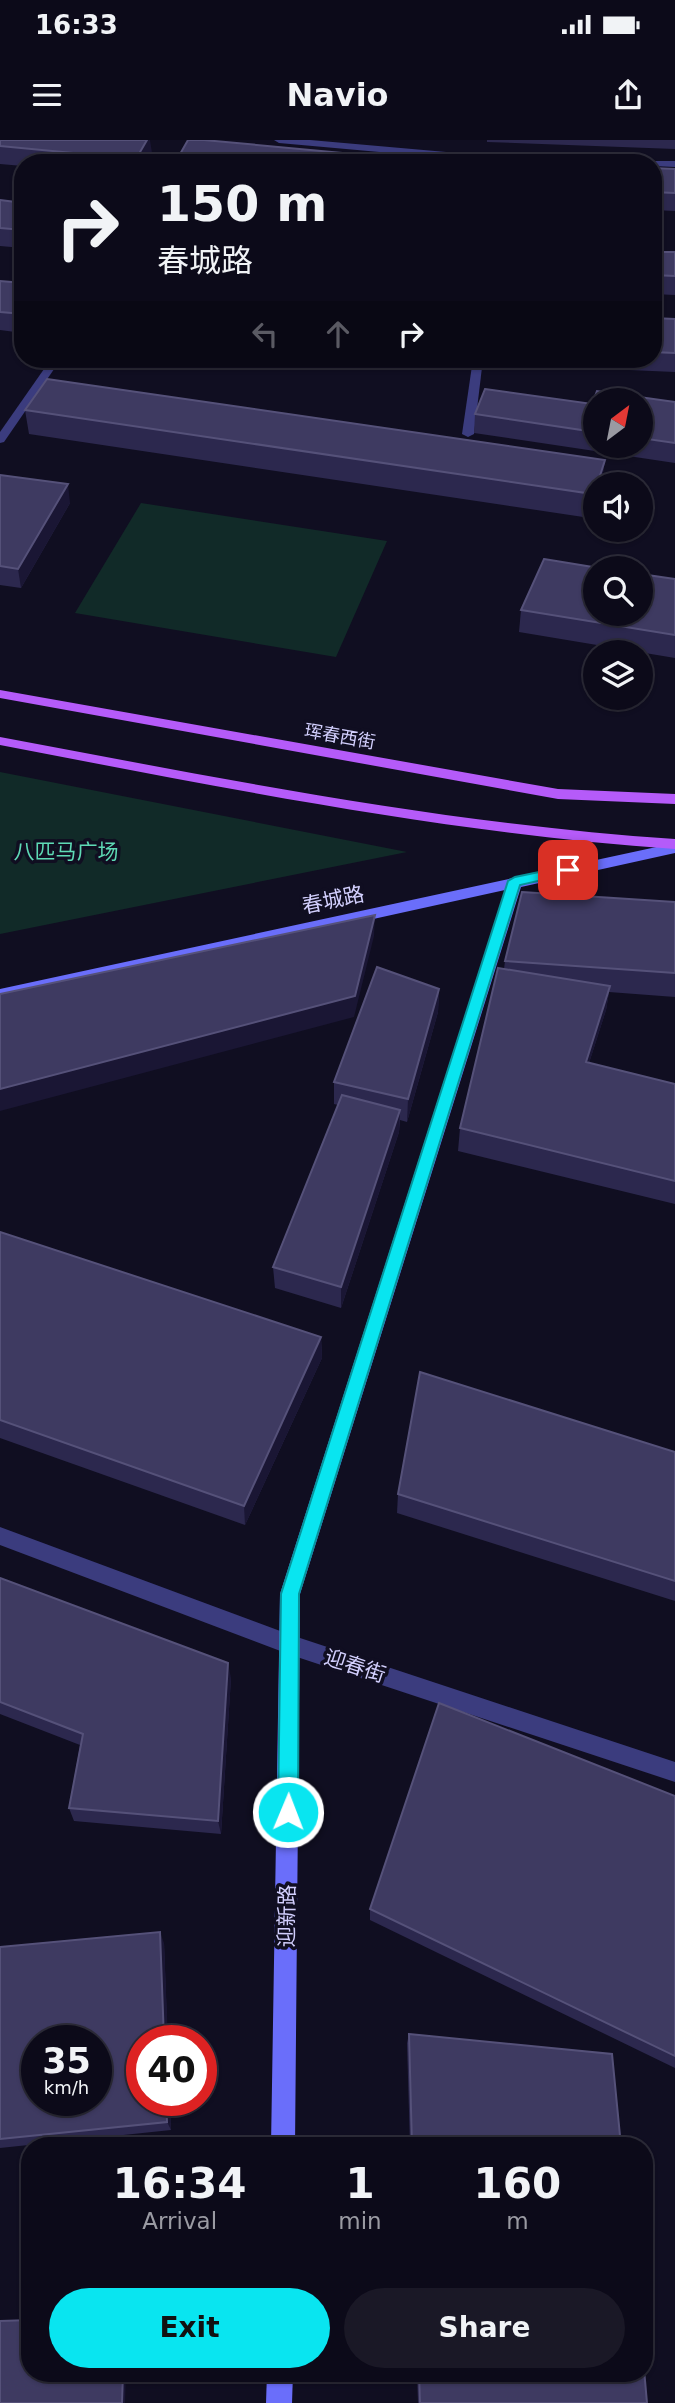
<!DOCTYPE html>
<meta charset="utf-8">
<style>
body{margin:0;font-family:"DejaVu Sans","Noto Sans SC",sans-serif;background:#1a1826;color:#f1f3f6;height:100vh;display:flex;flex-direction:column;font-size:26px;white-space:nowrap}
*{box-sizing:border-box;margin:0}
p{font-size:23px;color:#9a9aa2}
.icon{flex:none;width:38px;height:38px;fill:none;stroke:currentColor;stroke-width:2;stroke-linecap:round;stroke-linejoin:round}
.map{position:relative;flex:1;overflow:hidden}
.sheet{position:absolute;left:21px;top:1997px;width:632px;height:245px;display:flex;flex-direction:column;background:#0c0a19;border-radius:28px;box-shadow:0 2px 5px #0004,0 0 0 2px #2c2b38}
.sheet>*{flex:none}
.hud{position:absolute;left:14px;top:14px;width:648px;height:214px;border-radius:28px;box-shadow:0 2px 5px #0004,0 0 0 2px #2c2b38;background:#0c0a19;color:#f1f3f6;overflow:hidden}
.needle{width:46px;rotate:32deg}
.controls{position:absolute;left:583px;top:248px;display:grid;gap:14px}
.controls a{display:grid;place-items:center;width:70px;height:70px;border-radius:50%;background:#0c0a19;box-shadow:0 2px 5px #0004,0 0 0 2px #2c2b38;font-size:35px}
.speed{position:absolute;left:21px;top:1885px;display:flex;gap:14px;font-size:35px;font-weight:700;text-align:center}
.speed>*{display:grid;place-content:center;width:91px;height:91px;border-radius:50%;background:#0c0a19;box-shadow:0 2px 5px #0004,0 0 0 2px #2c2b38;line-height:1}
.speed small{font-size:18px;font-weight:400}
.speed .limit{border:10px solid #d22;background:#fff;color:#111}
.pin{position:absolute;display:grid;place-items:center;width:60px;height:60px;color:#fff;margin:-30px;border-radius:14px;box-shadow:0 4px 10px #0006}
.me{position:absolute;width:77px;margin:-38px;rotate:1deg;stroke-linejoin:round;filter:drop-shadow(0 0 5px #0008)}
.turn{display:flex;align-items:center;gap:24px;height:147px;padding:0 28px;font-size:32px}
.turn .icon{width:91px;height:91px;stroke-width:2.5}
.turn b{display:block;font-size:49px;line-height:60px}
.lanes{display:flex;align-items:center;height:66px;padding:0 28px;background:#0003;justify-content:center;gap:35px;direction:ltr}
.lanes .off{opacity:.35}
.eta{display:flex;justify-content:space-evenly;align-items:center;height:119px;text-align:center}
.eta b{font-size:42px;font-weight:700;line-height:49px}
.button{display:flex;gap:14px;margin-top:auto;padding:14px 28px}
.button a{flex:1;height:80px;border-radius:42px;background:#09e5f0;color:#111;font-size:28px;font-weight:700;line-height:80px;text-align:center}
.button a+a{background:#1a1826;color:#f1f3f6}
.status{display:flex;justify-content:space-between;align-items:center;height:49px;padding:0 35px;background:#0c0a19;direction:ltr}
.status svg{height:19px;fill:currentColor}
header{display:flex;justify-content:space-between;align-items:center;height:91px;padding:0 28px;background:#0c0a19;font-size:32px;font-weight:700}
.map>svg:first-child{display:block}
.green{fill:#112a28}
.lines{fill:none;stroke-linecap:round;stroke-linejoin:round}
.lane{fill:#3b3c7e;fill-rule:evenodd}
.street{fill:#3b3c7e;fill-rule:evenodd}
.secondary{fill:#6a6efa;fill-rule:evenodd}
.primary{fill:#b55bf9;fill-rule:evenodd}
.wall{fill:#2c284e;fill-rule:evenodd}
.shaded-wall{fill:#1a1634}
.building{fill:#3e3a61;stroke:#555179;stroke-width:2;fill-rule:evenodd}
.route{fill:#09e5f0;stroke:#06959c;stroke-width:2}
.labels{text-anchor:middle;dominant-baseline:central;stroke-width:7;stroke-linejoin:round;paint-order:stroke}
.far-street-label{font-size:18px;fill:#d2cffd;stroke:#100e21}
.park-label{font-size:21px;fill:#5edab5;stroke:#100e21}
.street-label{font-size:21px;fill:#d2cffd;stroke:#100e21}
</style>
<div class="status"><b>16:33</b><svg viewBox="0 0 49 12"><path d="M0 12V9h3v3zM5 12V6h3v6zM10 12V3h3v9zM15 12V0h3v12zM26 1h20v11H26zM47 4h2v5h-2z"/></svg></div>
<header><svg class="icon" aria-label="menu" viewBox="0 0 24 24"><path d="M4 6h16M4 12h16M4 18h16"/></svg>Navio<svg class="icon" aria-label="share" viewBox="0 0 24 24"><path d="M12 15V3M7 8l5-5 5 5M5 13v7h14v-7"/></svg></header>
<div class="map">
<svg width="675" height="2263" viewBox="0 0 675 2263">
<rect width="100%" height="100%" fill="#100e21"/>
<g class="green">
<polygon points="141,363 387,401 336,517 75,473"/>
<polygon points="0,632 407,712 0,794"/>
</g>
<g class="lines">
<polygon class="lane" points="473,219 483,219 474,294 468,297 462,294"/>
<g class="street">
<polygon points="274,0 310,0 503,17 630,20 635,23 502,23 279,3"/>
<polygon points="650,21 675,21 675,27 653,26"/>
<polygon points="51,219 61,219 4,302 0,303 0,292"/>
<polygon points="0,1387 291,1495 675,1622 675,1642 291,1515 0,1405"/>
</g>
<g class="secondary">
<polygon points="675,703 675,713 521,747 300,1454 295,2006 271,2006 280,1454 505,750 0,861 0,849"/>
<polygon points="267,2233 293,2233 292,2263 266,2263"/>
</g>
<g class="primary">
<polygon points="0,550 558,649 675,654 675,664 558,659 0,558"/>
<path d="M0,597C224,639 447,684 675,699V709C447,693 224,648 0,605Z"/>
</g>
</g>
<g class="wall">
<polygon points="0,0 152,13 146,23 23,23 23,26 0,24"/>
<polygon points="487,0 675,0 675,9 487,2"/>
<polygon points="653,28 675,29 675,71 653,70"/>
<polygon points="0,60 23,63 23,108 0,106"/>
<polygon points="653,112 675,112 675,155 653,154"/>
<polygon points="0,141 23,143 23,193 0,190"/>
<polygon points="653,178 675,179 675,232 488,224 489,219 653,219"/>
<polygon points="354,219 444,219 442,228"/>
<path d="M485,249L592,264L597,251L675,262V323L474,293L475,274ZM595,261H640V306H595Z"/>
<polygon points="25,270 605,320 601,345 595,345 590,378 29,294"/>
<polygon points="0,335 70,363 21,448 0,445"/>
<polygon points="675,439 675,518 519,492 521,470"/>
<polygon points="675,762 675,857 609,852 606,870 589,923 675,944 675,1064 458,1011 460,988 504,829 505,821"/>
<polygon points="439,849 438,872 407,982 400,980 399,992 341,1168 275,1148 273,1127 338,965 334,964 334,942"/>
<polygon points="0,1092 321,1197 322,1218 245,1385 0,1298"/>
<polygon points="675,1312 675,1461 397,1373 398,1354"/>
<polygon points="0,1438 231,1538 221,1694 74,1681 69,1668 80,1605 0,1574"/>
<polygon points="675,1656 675,1928 370,1780 370,1769"/>
<polygon points="164,1803 171,1990 0,2008 0,1807"/>
<polygon points="409,1894 621,2006 410,2006 407,1903"/>
<polygon points="417,2233 644,2233 647,2263 418,2263"/>
</g>
<g class="shaded-wall">
<polygon points="147,0 150,0 152,13 146,23 136,23 136,19"/>
<polygon points="605,320 601,345 597,345"/>
<polygon points="68,344 70,363 21,448 18,429"/>
<polygon points="595,349 595,364 590,378 593,354"/>
<polygon points="375,775 374,796 354,877 0,971 0,949"/>
<polygon points="610,846 606,870 582,945 586,922"/>
<polygon points="439,849 438,872 407,982 408,959"/>
<polygon points="400,970 399,992 341,1168 341,1147"/>
<polygon points="321,1197 322,1218 245,1385 244,1366"/>
<polygon points="228,1523 231,1538 221,1694 218,1681"/>
<polygon points="160,1792 164,1803 168,1900 164,1900"/>
<polygon points="166,1960 170,1960 171,1990 167,1982"/>
<polygon points="123,2233 126,2233 125,2263 122,2263"/>
</g>
<g class="building">
<polygon points="0,0 147,0 136,19 0,6"/>
<polygon points="188,0 204,0 450,23 175,23"/>
<polygon points="653,28 675,29 675,53 653,52"/>
<polygon points="0,60 23,63 23,90 0,88"/>
<polygon points="653,112 675,112 675,136 653,135"/>
<polygon points="0,141 23,143 23,174 0,172"/>
<polygon points="653,178 675,179 675,213 653,212"/>
<polygon points="47,239 605,320 597,345 595,345 593,354 25,270"/>
<polygon points="485,249 592,264 597,251 675,262 675,303 640,298 640,261 595,261 595,292 475,274"/>
<polygon points="0,335 68,344 18,429 0,426"/>
<polygon points="544,419 605,429 595,429 595,474 640,474 640,434 675,439 675,495 521,470"/>
<polygon points="522,752 675,762 675,833 505,821"/>
<polygon points="375,775 355,856 0,949 0,854"/>
<polygon points="377,827 439,849 408,959 334,942"/>
<polygon points="498,828 610,846 586,922 675,944 675,1041 460,988"/>
<polygon points="342,955 400,970 341,1147 273,1127"/>
<polygon points="0,1092 321,1197 244,1366 0,1280"/>
<polygon points="420,1232 675,1312 675,1441 398,1354"/>
<polygon points="0,1438 228,1523 218,1681 69,1668 83,1594 0,1562"/>
<polygon points="439,1563 675,1656 675,1916 370,1769"/>
<path d="M160,1792L164,1900H142V1960H166L167,1982L0,1999V1807ZM37,1900H96V1960H37Z"/>
<polygon points="409,1894 612,1914 621,2006 412,2006"/>
<polygon points="30,2180 30,2233 123,2233 122,2263 0,2263 0,2181"/>
<polygon points="644,2229 647,2263 420,2263 419,2233 644,2233"/>
</g>
<polygon class="route" points="568,726 573,727 573,733 520,745 299,1454 298,1672 295,1678 288,1681 281,1678 278,1672 281,1454 508,741 515,737"/>
<g class="labels">
<g class="far-street-label">
<text transform="translate(340 596) rotate(10)">珲春西街</text>
</g>
<g class="park-label">
<text x="66" y="712">八匹马广场</text>
</g>
<g class="street-label">
<text transform="translate(333 760) rotate(-12)">春城路</text>
<text transform="translate(355 1526) rotate(18)">迎春街</text>
<text transform="translate(287 1776) rotate(-89)">迎新路</text>
</g>
</g>
</svg>
<div class="controls">
<a><svg class="needle" viewBox="-14 -14 28 28"><path d="M0-13l5 13h-10z" fill="#e53935"/><path d="M0 13l5-13h-10z" fill="#9a9aa2"/></svg></a>
<a><svg class="icon" aria-label="sound" viewBox="0 0 24 24"><path d="M4 9h4l5-4v14l-5-4H4zM17 9q2 3 0 6"/></svg></a>
<a><svg class="icon" aria-label="search" viewBox="0 0 24 24"><circle cx="10" cy="10" r="6"/><path d="M15 15l6 6"/></svg></a>
<a><svg class="icon" aria-label="layers" viewBox="0 0 24 24"><path d="M12 4l9 5-9 5-9-5zM3 14l9 5 9-5"/></svg></a>
</div>
<div class="speed"><div>35<small>km/h</small></div><div class="limit">40</div></div>
<div class="pin" style="left:568px;top:730px;background:#d93025"><svg class="icon" aria-label="arrive" viewBox="0 0 24 24"><path d="M6 21V4h12l-3 4 3 4H6"/></svg></div>
<svg class="me" style="left:288px;top:1672px" viewBox="-20 -20 40 40"><circle r="17" fill="#09e5f0" stroke="#fff" stroke-width="3"/><path d="M0-11L8 9 0 5-8 9z" fill="#fff"/></svg>
<div class="hud">
<div class="turn"><svg class="icon" aria-label="right" viewBox="0 0 24 24"><path d="M7 20v-9h11M14 6l5 5-5 5"/></svg><div><b>150 m</b>春城路</div></div>
<div class="lanes"><svg class="icon off" aria-label="left" viewBox="0 0 24 24"><path d="M17 20v-9H6M10 6l-5 5 5 5"/></svg><svg class="icon off" aria-label="ahead" viewBox="0 0 24 24"><path d="M12 20V5M6 11l6-6 6 6"/></svg><svg class="icon" aria-label="right" viewBox="0 0 24 24"><path d="M7 20v-9h11M14 6l5 5-5 5"/></svg></div>
</div>
<section class="sheet">
<div class="eta">
<div><b>16:34</b><p>Arrival</p></div>
<div><b>1</b><p>min</p></div>
<div><b>160</b><p>m</p></div>
</div>
<div class="button"><a>Exit</a><a>Share</a></div>
</section>
</div>
